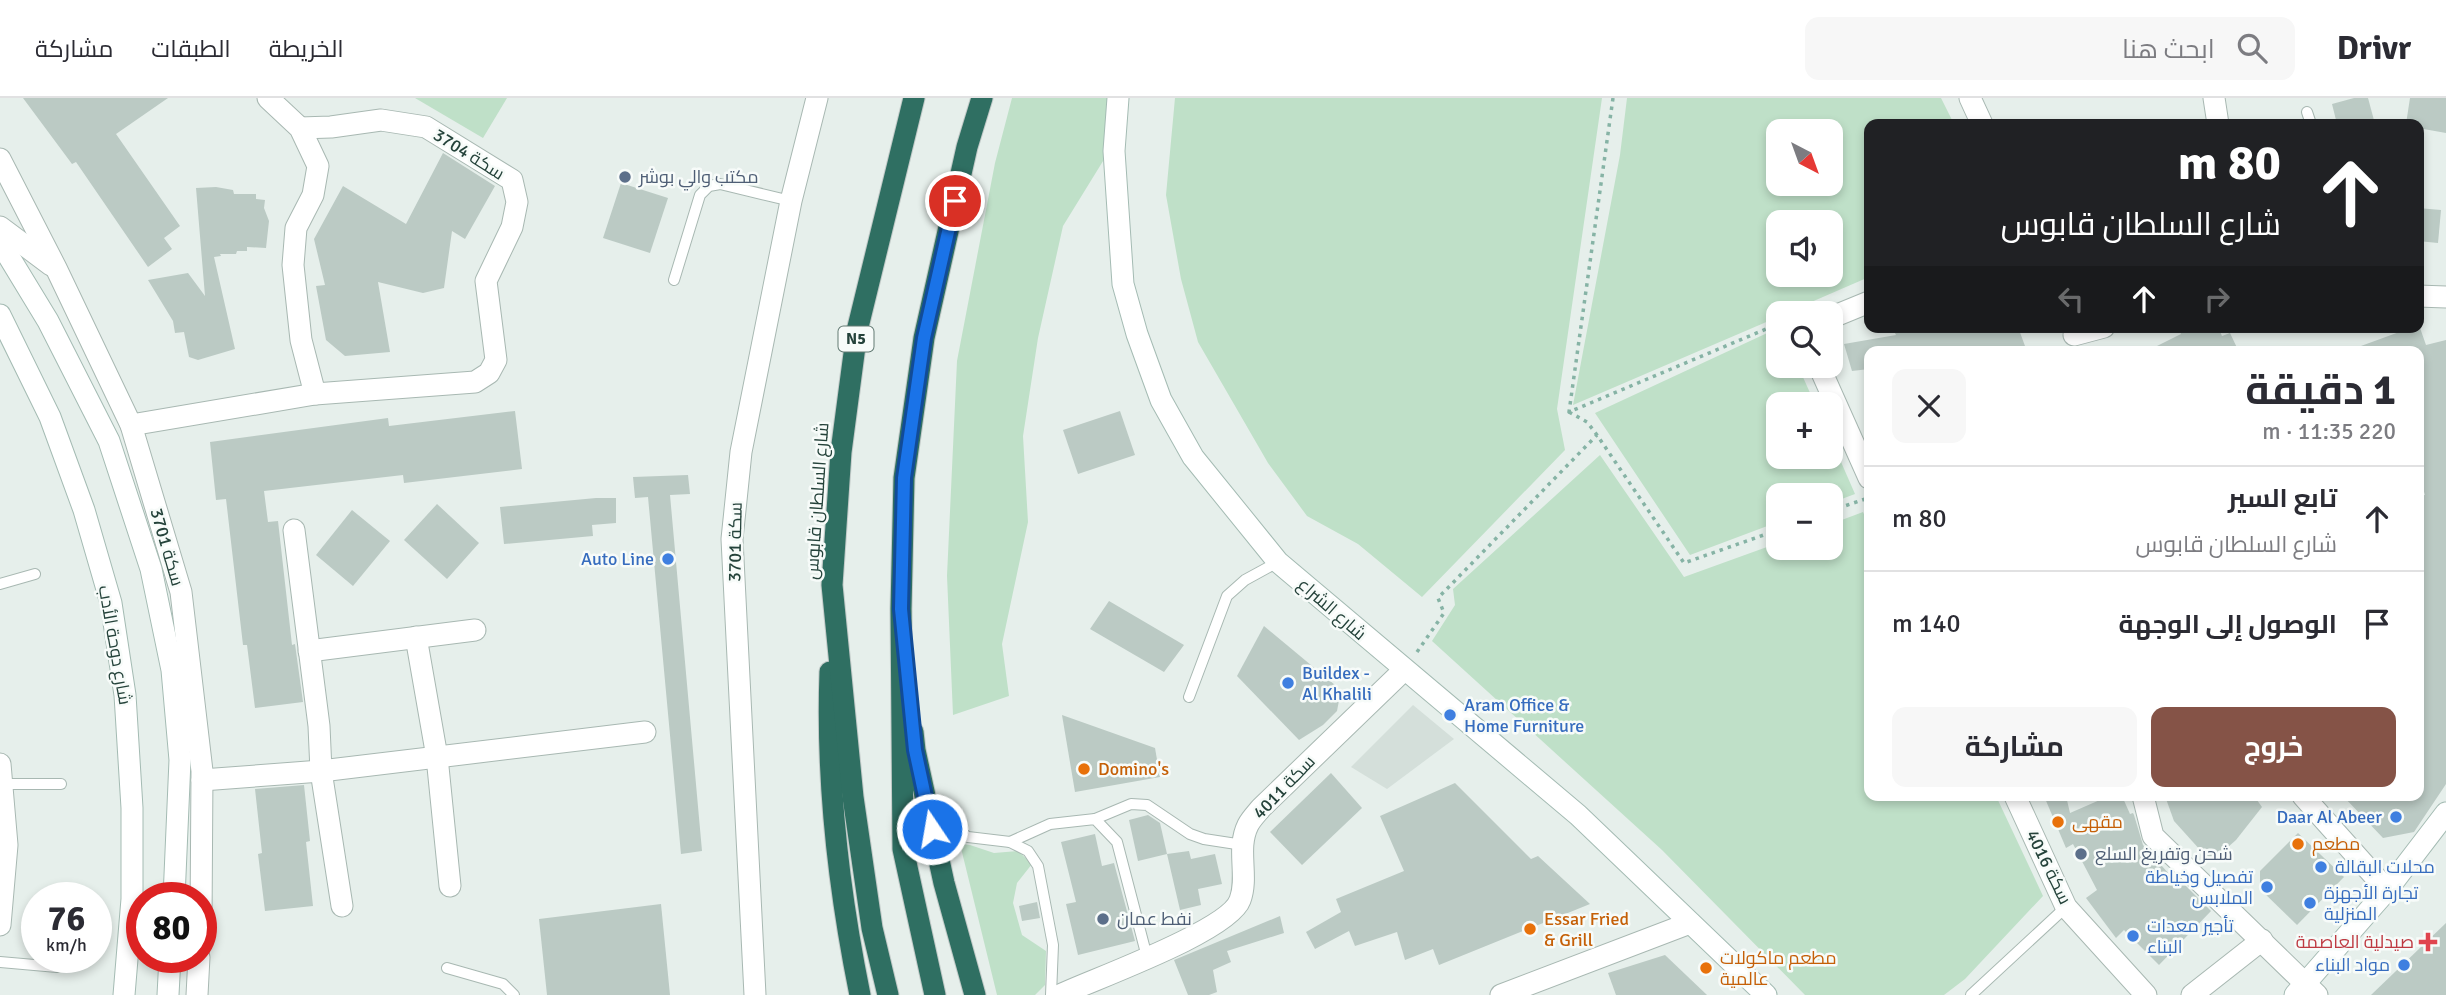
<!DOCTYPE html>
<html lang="ar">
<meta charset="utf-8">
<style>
body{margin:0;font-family:Signika,Cairo,sans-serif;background:#f7f7f7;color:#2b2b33;direction:rtl;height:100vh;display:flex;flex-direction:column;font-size:26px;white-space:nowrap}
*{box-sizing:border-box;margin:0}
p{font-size:23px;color:#7c7c81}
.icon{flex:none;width:38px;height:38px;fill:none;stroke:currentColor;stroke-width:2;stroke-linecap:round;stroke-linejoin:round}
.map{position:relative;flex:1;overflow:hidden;direction:ltr}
.side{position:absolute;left:1864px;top:248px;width:560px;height:455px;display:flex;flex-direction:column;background:#fff;border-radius:14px;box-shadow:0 4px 10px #0003;direction:rtl}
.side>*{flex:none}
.banner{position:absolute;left:1864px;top:21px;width:560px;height:214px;border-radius:14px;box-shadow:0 4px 10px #0003;direction:rtl;background:#202124;color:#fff;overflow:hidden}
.needle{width:46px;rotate:139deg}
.fabs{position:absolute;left:1766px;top:21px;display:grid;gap:14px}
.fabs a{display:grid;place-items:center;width:77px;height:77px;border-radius:14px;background:#fff;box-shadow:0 4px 10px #0003;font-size:35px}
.speed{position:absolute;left:21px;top:784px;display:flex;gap:14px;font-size:35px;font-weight:700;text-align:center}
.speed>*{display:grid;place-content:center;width:91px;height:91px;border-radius:50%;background:#fff;box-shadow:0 4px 10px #0003;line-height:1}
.speed small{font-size:18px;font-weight:400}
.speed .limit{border:10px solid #d22;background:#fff;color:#111}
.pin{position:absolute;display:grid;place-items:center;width:60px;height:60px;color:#fff;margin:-30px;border:4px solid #fff;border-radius:50%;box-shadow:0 2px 7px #0007}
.me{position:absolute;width:77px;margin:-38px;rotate:348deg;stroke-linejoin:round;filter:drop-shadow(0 0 5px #0008)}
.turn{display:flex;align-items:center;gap:24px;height:147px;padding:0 28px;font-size:32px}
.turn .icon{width:91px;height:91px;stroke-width:2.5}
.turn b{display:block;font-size:49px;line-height:60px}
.lanes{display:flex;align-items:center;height:66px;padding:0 28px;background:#0003;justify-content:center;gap:35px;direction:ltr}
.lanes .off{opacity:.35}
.round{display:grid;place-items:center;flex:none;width:74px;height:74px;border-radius:14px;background:#f7f7f7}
.overview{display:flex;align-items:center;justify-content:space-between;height:119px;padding:0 28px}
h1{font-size:42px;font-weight:700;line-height:52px}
.action{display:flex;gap:14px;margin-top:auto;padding:14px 28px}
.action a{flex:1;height:80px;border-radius:14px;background:#855347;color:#fff;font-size:28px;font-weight:700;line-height:80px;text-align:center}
.action a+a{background:#f7f7f7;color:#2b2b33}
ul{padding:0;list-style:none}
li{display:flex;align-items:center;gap:21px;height:105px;padding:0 28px;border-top:2px solid #e1e1e2}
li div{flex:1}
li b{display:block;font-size:26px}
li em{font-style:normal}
header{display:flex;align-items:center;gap:42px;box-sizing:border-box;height:98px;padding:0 35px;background:#fff;border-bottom:2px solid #e1e1e2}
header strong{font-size:33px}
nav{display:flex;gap:38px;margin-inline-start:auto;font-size:24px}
.search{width:490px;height:63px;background:#f7f7f7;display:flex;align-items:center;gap:18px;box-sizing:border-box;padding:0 24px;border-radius:14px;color:#7c7c81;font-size:26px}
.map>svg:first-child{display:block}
.built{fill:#d4dfda}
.green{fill:#bfe0c8;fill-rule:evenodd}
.building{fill:#bbcac4}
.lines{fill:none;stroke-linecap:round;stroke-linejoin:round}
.lane-casing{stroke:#a8b8b2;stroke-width:12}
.street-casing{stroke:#a8b8b2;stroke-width:23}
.secondary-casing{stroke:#a4bbb3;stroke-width:23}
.highway-casing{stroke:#c2cac8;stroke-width:23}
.path{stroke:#86b3a5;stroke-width:3.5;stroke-dasharray:3.5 5;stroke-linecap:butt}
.lane{stroke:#fff;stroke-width:10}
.street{stroke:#fff;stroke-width:21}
.secondary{stroke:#fff;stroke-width:21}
.highway{stroke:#2f6f62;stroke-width:21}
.route-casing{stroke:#114b97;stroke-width:18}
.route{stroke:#1a73e8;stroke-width:12}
.service-dot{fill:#5c6f8a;stroke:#f7fbf9;stroke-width:2.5}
.shop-dot{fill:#3f7fe0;stroke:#f7fbf9;stroke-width:2.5}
.food-dot{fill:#e8710a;stroke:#f7fbf9;stroke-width:2.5}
.health-dot{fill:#e0444e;stroke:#f7fbf9;stroke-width:2.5}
.labels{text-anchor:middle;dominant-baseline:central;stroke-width:5;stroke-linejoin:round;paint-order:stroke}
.shield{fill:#f7fbf9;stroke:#637a73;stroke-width:2}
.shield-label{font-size:16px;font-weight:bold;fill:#24423a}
.street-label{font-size:18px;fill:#24423a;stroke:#f7fbf9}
.service-label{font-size:18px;fill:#4e5e75;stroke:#f7fbf9;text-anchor:start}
.shop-label{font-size:18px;fill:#366cbe;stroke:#f7fbf9;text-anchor:start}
.food-label{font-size:18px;fill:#c56008;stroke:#f7fbf9;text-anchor:start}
.health-label{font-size:18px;fill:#be3a42;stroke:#f7fbf9;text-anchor:end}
</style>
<header>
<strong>Drivr</strong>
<div class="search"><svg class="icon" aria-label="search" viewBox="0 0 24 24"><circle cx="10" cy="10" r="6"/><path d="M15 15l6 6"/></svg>ابحث هنا</div>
<nav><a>الخريطة</a><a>الطبقات</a><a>مشاركة</a></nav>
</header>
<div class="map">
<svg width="2446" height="897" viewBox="0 0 2446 897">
<rect width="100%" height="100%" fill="#e6efeb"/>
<polygon class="built" points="1413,607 1454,641 1387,691 1351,669"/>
<g class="green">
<polygon points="415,0 507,0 483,40"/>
<polygon points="1012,0 1111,0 1108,55 1063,128 1038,240 1023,338 1028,424 1002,546 1009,598 953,617 947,478 957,263 995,65"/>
<polygon points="1175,0 1602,0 1557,311 1565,352 1422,499 1358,446 1307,418 1268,365 1198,244 1181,181 1166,97"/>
<path d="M1627,0H1941L1954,26H1869V179L1786,215H1778V219L1573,307L1620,57ZM1830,33V86H1778V33ZM1778,124H1830V177H1778Z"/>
<polygon points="1778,230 1778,268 1798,268 1815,306 1778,306 1778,359 1830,359 1831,341 1855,396 1831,405 1830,397 1778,397 1778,424 1690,457 1595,315"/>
<polygon points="1600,357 1684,479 1778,445 1778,450 1830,450 1831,426 1863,414 1869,427 1869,698 1996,698 2043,798 1965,881 1944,897 1805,897 1662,752 1432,543 1455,507 1453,491"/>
<polygon points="960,746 970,747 994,755 1018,753 1032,766 1017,785 1013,805 1022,837 1046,853 1045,887 1035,897 997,897"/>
</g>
<g class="building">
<polygon points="23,0 168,0 116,36 180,128 164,140 172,151 148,169 76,64 72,66"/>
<polygon points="2354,0 2368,0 2375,26 2337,26 2332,6"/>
<polygon points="2410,0 2446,0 2446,35 2418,30 2418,26 2406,26"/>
<polygon points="443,55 495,88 465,141 452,133 444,190 423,195 378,184 390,254 345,258 326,242 316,188 325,187 314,141 343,88 406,126"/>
<polygon points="621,85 668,100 650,155 603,140"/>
<polygon points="216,89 233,92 234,96 256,96 256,101 265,102 264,110 269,123 266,150 247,149 247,153 237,153 236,156 220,156 221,158 214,159 235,251 198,262 189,259 184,234 175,235 173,223 148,182 188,175 205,198 196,90"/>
<polygon points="2418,110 2441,112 2438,145 2418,143"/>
<polygon points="2419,227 2426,247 2446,242 2446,686 2414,734 2383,740 2343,698 2418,698 2418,398 2425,397 2418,374 2418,338 2423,337 2418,318 2418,254 2351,254 2350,252 2413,229 2418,229"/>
<polygon points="1892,229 2018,229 2025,248 2012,254 1869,254 1869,271 1852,273 1844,246 1896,237"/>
<polygon points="2178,229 2218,229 2222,238 2230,235 2239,254 2145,254 2181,236"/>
<polygon points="515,313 522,371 404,385 403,377 264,393 268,424 278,423 292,547 295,546 303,604 255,610 247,547 243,547 226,401 216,402 210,344 388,320 389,328"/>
<polygon points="1120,313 1135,357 1078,376 1063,332"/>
<polygon points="688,377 690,396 670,397 702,753 681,756 648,399 635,400 633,379"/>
<polygon points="596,400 616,400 616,425 592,427 593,438 504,446 500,409"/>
<polygon points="437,406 479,445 447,481 404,442"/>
<polygon points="352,412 390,443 353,488 316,457"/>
<polygon points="1109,503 1184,547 1164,574 1090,531"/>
<polygon points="1264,528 1341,592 1337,613 1323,627 1299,642 1237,578"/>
<polygon points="1062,617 1155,650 1160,679 1075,694"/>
<polygon points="1331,675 1362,710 1302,767 1270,734"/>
<polygon points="1455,685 1531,761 1538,758 1590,806 1439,867 1433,851 1405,862 1397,834 1355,848 1349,833 1315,851 1306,834 1341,814 1336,801 1404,773 1380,718"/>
<polygon points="304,687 310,743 306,744 313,808 265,813 258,756 262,755 255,691"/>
<polygon points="2044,698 2066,698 2070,715 2109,698 2122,698 2130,716 2133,715 2134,717 2143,747 2179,787 2182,784 2211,813 2159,867 2124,832 2116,840 2086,800 2097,792 2073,746 2066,750"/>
<polygon points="2165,698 2254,698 2262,709 2236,742 2211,764 2174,723"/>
<polygon points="1148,717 1160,725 1167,756 1138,763 1129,722"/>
<polygon points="2298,735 2344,779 2297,827 2260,791 2260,773"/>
<polygon points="1095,736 1102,768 1114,765 1135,843 1078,857 1066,806 1076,804 1061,744"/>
<polygon points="1189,753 1191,761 1215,756 1222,786 1198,791 1201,807 1180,812 1167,756"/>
<polygon points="1037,804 1040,820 1022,823 1019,808"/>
<polygon points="661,806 670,897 547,897 539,821"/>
<polygon points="1280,818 1284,835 1227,853 1231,864 1213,872 1217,894 1209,897 1188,897 1174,862"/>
<polygon points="2446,825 2446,897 2371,897"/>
<polygon points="1665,857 1707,897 1616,897 1608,875"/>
</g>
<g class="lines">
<defs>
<g id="lane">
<polyline points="2307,14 2311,26"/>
<polyline points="674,182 700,97 709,88 720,86 791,103"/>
<polyline points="0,486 35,476"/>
<polyline points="1189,599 1227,498 1245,482 1278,464"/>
<polyline points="2,686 61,686"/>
<polyline points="932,713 938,721 968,739 1010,744 1028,753 1038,768 1053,847 1051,897"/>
<polyline points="1095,721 1131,706 1147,707 1190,736 1204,741 1243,747"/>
<polyline points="1010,744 1050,726 1095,721 1117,744 1147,859"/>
<polyline points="0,864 57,869"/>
<polyline points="447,870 503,886 514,897"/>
<polyline points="1971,897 2066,809"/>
</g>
<g id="street">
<polyline points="268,0 300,30 318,68 313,97 296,130 293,167 301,242 315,296"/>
<polyline points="1970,0 1982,26"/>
<polyline points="2214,0 2218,26"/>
<polyline points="0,61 56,170 131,327 181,494 202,673 201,825"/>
<polyline points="0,129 51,167"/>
<polyline points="2418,198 2446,199"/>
<polyline points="1830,220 1869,204"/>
<polyline points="2074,237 2104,229"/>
<polyline points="1819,268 1869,380"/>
<polyline points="131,327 315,296 475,284 489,275 496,262 486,183 512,129 517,104 512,82 426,29 381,22 331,29 300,30"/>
<polyline points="294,432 319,628 321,673 342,808"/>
<polyline points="416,539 437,659 450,788"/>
<polyline points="309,553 475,532"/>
<polyline points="0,666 7,747 0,827"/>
<polyline points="202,682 321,673 645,634"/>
<polyline points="2015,698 2066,809 2146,897"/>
<polyline points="2143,698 2153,738 2317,897"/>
<polyline points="2303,698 2387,792"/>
<polyline points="197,897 199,859"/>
<polyline points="755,897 732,441 741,354 791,103 817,0"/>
<path d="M1060,897C1094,881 1229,833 1240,802C1249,778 1236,751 1248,727C1251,721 1257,715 1261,710L1404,572"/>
<polyline points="1501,897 1690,825"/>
<polyline points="2192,897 2262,842"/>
</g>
<g id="secondary">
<polyline points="1118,0 1114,53 1123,186 1137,236 1161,302 1193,359 1278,464 1578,717 1766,897"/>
<polyline points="0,144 48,223 109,343 151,471 172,572 180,662 174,800"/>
<polyline points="0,217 50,319 84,412 111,505 125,597 132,710 132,801 124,897"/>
<polyline points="168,897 170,859"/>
<polyline points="2295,897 2387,792 2446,715"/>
</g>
<g id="highway">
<path d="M830,574C826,684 838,789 860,897"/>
<polyline points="913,634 915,652 944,785 975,897"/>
<polyline points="888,897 872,830 853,699 832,487 841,354 857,233 914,0"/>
<polyline points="935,897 903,751 901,511 904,380 924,240 967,49 982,0"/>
</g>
</defs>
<use href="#lane" class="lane-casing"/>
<use href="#street" class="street-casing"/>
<use href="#secondary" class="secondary-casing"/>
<use href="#highway" class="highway-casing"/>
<g class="path">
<polyline points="1613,0 1569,314 1778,226"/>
<polyline points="1569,314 1587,324 1597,337 1684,465 1778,432"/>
<polyline points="1830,413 1868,400"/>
<polyline points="1417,554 1444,515 1438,500 1597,337"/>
</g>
<use href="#lane" class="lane"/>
<use href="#street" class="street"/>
<use href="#secondary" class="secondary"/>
<use href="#highway" class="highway"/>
</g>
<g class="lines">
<defs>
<polyline id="route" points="932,731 915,652 901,511 904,380 924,240 955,103"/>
</defs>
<use href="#route" class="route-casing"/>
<use href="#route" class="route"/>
</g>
<g class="service-dot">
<circle cx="625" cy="79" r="7"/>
<circle cx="2081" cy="756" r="7"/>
<circle cx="1103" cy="821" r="7"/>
</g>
<g class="shop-dot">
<circle cx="668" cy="461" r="7"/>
<circle cx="1288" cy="585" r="7"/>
<circle cx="1450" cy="617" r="7"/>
<circle cx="2396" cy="719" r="7"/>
<circle cx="2321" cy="769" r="7"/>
<circle cx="2267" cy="789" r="7"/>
<circle cx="2310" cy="805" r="7"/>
<circle cx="2133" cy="838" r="7"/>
<circle cx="2404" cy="867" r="7"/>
</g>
<g class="food-dot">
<circle cx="1084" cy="671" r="7"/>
<circle cx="2058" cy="724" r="7"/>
<circle cx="2298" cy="746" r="7"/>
<circle cx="1530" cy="831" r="7"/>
<circle cx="1706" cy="870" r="7"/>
</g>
<path class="health-dot" d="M2424.5 833.5h7v7h7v7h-7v7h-7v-7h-7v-7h7z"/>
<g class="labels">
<rect class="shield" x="838.5" y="228.5" width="35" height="25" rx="5"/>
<g class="shield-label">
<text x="856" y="241">N5</text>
</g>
<g class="street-label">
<text transform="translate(469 56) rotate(32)">سكة 3704</text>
<text transform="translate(817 403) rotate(-86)">شارع السلطان قابوس</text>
<text transform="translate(735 444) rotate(-89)">سكة 3701</text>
<text transform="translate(167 449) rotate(74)">سكة 3701</text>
<text transform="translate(1332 511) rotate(41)">شارع الشراع</text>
<text transform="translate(115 547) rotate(80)">شارع دوحة الأدب</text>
<text transform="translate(1284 689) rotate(-46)">سكة 4011</text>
<text transform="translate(2049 769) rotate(64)">سكة 4016</text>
</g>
<g class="service-label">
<text x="639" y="79">مكتب والي بوشر</text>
<text x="2095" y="756">شحن وتفريغ السلع</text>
<text x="1117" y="821">نفط عمان</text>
</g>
<g class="shop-label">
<text x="654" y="461" text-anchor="end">Auto Line</text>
<text x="1302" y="575">Buildex -<tspan x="1302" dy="21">Al Khalili</tspan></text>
<text x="1464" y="607">Aram Office &amp;<tspan x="1464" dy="21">Home Furniture</tspan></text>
<text x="2382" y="719" text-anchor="end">Daar Al Abeer</text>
<text x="2335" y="769">محلات البقالة</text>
<text x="2253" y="779" text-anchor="end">تفصيل وخياطة<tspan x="2253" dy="21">الملابس</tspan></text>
<text x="2324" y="795">تجارة الأجهزة<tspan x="2324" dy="21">المنزلية</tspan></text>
<text x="2147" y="828">تأجير معدات<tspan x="2147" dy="21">البناء</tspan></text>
<text x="2390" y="867" text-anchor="end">مواد البناء</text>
</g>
<g class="food-label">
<text x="1098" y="671">Domino's</text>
<text x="2072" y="724">مقهى</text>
<text x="2312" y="746">مطعم</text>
<text x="1544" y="821">Essar Fried<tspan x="1544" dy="21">&amp; Grill</tspan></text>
<text x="1720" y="860">مطعم ماكولات<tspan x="1720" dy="21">عالمية</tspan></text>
</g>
<g class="health-label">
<text x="2414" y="844">صيدلية العاصمة</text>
</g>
</g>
</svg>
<div class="fabs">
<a><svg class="needle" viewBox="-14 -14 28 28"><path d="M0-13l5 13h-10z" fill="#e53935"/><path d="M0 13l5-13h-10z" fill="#7c7c81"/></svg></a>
<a><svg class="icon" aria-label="sound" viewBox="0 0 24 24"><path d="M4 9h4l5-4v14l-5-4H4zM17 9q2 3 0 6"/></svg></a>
<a><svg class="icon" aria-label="search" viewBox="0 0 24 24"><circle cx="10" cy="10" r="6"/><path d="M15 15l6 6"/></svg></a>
<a>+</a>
<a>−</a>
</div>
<div class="speed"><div>76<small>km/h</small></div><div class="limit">80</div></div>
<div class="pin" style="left:955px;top:103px;background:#d93025"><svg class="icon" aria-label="arrive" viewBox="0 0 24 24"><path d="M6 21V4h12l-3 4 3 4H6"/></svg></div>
<svg class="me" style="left:932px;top:731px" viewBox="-20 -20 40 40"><circle r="17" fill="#1a73e8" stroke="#fff" stroke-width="3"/><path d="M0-11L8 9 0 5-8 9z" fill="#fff"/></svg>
<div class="banner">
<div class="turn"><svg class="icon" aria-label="ahead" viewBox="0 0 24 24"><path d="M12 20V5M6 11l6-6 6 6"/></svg><div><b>80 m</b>شارع السلطان قابوس</div></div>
<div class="lanes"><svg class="icon off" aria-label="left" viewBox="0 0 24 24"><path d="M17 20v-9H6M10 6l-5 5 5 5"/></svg><svg class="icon" aria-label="ahead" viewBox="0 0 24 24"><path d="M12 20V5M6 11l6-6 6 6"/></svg><svg class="icon off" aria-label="right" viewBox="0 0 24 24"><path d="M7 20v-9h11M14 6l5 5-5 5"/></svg></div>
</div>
<section class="side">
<div class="overview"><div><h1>1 دقيقة</h1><p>220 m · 11:35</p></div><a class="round"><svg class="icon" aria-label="close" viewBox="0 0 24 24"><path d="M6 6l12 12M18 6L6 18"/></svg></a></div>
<ul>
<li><svg class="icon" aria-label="ahead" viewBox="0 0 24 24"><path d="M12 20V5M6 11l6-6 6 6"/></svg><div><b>تابع السير</b><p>شارع السلطان قابوس</p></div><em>80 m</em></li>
<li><svg class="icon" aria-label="arrive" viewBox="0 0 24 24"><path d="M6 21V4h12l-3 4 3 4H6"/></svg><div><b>الوصول إلى الوجهة</b></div><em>140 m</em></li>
</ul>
<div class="action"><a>خروج</a><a>مشاركة</a></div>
</section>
</div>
